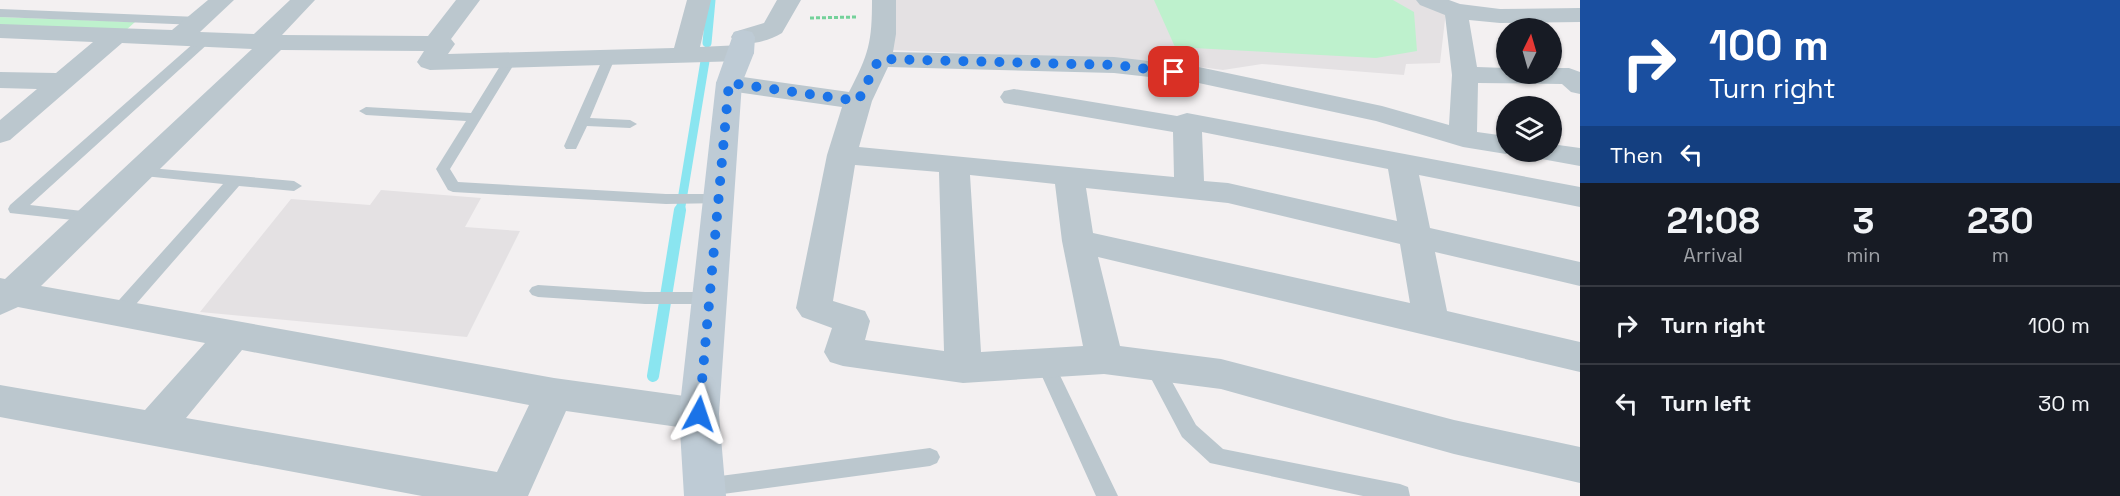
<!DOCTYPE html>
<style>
body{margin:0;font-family:"Space Grotesk",sans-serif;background:#242831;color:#f1f3f6;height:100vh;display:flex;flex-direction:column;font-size:22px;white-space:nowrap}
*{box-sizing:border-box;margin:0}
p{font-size:20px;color:#9ea1a6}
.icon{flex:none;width:33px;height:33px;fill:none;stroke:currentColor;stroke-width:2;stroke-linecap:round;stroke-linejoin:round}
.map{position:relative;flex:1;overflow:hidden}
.details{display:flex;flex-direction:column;background:#171b24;width:540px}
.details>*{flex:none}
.top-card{background:#1a4fa0;color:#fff;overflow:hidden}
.needle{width:39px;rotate:5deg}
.buttons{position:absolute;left:1496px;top:18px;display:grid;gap:12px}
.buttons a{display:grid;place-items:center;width:66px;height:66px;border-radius:50%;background:#171b24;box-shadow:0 2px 4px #0004;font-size:30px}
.pin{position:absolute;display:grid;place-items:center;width:51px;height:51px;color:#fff;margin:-26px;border-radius:12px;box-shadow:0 3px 9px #0006}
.me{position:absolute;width:66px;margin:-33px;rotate:5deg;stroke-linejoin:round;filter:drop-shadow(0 0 4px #0008)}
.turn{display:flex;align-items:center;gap:21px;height:126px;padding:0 30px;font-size:27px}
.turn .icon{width:78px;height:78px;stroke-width:2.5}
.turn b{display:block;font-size:42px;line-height:51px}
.then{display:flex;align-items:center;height:57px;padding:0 30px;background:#0003;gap:12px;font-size:22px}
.eta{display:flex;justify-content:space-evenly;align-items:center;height:102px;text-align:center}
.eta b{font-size:36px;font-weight:700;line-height:42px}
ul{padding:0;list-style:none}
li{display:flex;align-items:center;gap:18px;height:78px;padding:0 30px;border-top:2px solid #363941}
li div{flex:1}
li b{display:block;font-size:22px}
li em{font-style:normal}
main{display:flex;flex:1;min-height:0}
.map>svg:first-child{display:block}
.education{fill:#e4e1e3}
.green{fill:#bef1cd}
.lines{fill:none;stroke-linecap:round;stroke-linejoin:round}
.stream-far1{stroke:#8ae5f0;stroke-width:9}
.stream{stroke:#8ae5f0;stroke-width:12}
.path{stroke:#74d19a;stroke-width:3;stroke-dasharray:4 2;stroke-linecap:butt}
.lane{fill:#bbc7ce;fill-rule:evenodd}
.street{fill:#bbc7ce;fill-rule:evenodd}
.secondary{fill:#becbd5;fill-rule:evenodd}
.route{stroke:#1a73e8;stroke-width:10;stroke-dasharray:0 18}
</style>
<main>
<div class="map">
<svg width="1580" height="496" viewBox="0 0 1580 496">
<rect width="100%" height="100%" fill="#f3f0f1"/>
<g class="education">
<polygon points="893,0 1422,0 1446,11 1440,63 1406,64 1404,75 1262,64 1223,70 1155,61 891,50"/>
<polygon points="381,190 481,198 465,227 520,231 467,337 200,312 291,199 370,205"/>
</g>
<g class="green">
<polygon points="1154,0 1393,0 1414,12 1417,51 1376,58 1175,47"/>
<polygon points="0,17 135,22 125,31 0,26"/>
</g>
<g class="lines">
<g class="stream-far1">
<polyline points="707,43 711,0"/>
<polyline points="680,212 705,61"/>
</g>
<polyline class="stream" points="653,376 680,210"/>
<polyline class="path" points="810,18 856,17"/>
<g class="lane">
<polygon points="0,9 198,17 204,21 198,25 0,17"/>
<polygon points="207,34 213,38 211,41 30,205 91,212 97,213 99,217 97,221 91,222 10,213 8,209 10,205 203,35"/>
<polygon points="609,54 615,58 590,118 630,120 637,124 630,128 587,126 576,149 566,149 564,146 603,58"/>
<polygon points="510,57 516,61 450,169 458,182 666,194 718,194 723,195 726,199 723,203 666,204 453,192 448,190 436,169 466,121 366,115 359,111 366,107 471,113 505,58"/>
<polygon points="139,167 294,181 302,186 294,191 239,186 123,319 117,321 111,319 108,314 111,309 223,184 134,175 131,172"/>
<polygon points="538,285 645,292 709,292 715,293 718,298 715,303 709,304 645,304 538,297 532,295 529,291 532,287"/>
<polygon points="1045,356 1052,358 1054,363 1118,496 1096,496 1036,363 1038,358"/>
<polygon points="1153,358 1160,360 1196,425 1223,449 1400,484 1408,487 1410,496 1363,496 1210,463 1182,437 1144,365 1146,360"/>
<polygon points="930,448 937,451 940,457 937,463 930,466 708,496 698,494 694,487 698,480 705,478"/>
</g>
<g class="street">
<path d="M208,0H234L200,32L254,34L290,0H315L282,35L428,36L456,0H480L451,39L455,44L448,54L674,48L687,0H711L700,47L741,45L750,48L754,53L750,58L741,61L430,70L421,67L417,62L424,51L281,50L41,286L554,378L699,398L713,402L719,414L713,426L699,430L566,411L528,496H422L0,417V385L145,410L205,343L18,307L0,315V278L5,279L252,49L122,43L10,140L0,143V120L37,89L0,88V72L56,73L93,42L0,38V24L172,30ZM242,350L529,405L497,472L186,418Z"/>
<path d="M777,0H801L782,33C769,41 749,46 734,42L731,37L734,32L764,23Z"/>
<path d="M872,0H896V34L893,52L1114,57L1194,66L1382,106L1449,125L1452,75L1445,15L1420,5L1416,0H1449L1460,4L1500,9L1580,8V22L1500,23L1469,20L1477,67L1506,68V74H1551V68H1569L1580,72V94L1571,92L1562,84L1478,83L1477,132L1506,136V152H1515L1506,154L1463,147L1376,121L1194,82L1114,73L888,67L872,101L859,147L1174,177L1173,132L1004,103L1000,97L1004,91L1014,89L1177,116L1187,113L1580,187V207L1419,175L1430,228L1580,262V286L1435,252L1447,311L1580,342V372L1098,257L1120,346L1221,359L1454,420L1580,447V483L1454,454L1221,389L1104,374L963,383L843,366L830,362L824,352L832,328L802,317L796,308L827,155L842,107L729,91L720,89L716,83L720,77L729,75L849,92C869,54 872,42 872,0ZM1202,132L1388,169L1397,221L1228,183L1204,181ZM855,165L939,172L944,351L865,340L870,321L865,311L833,301ZM970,175L1055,184L1062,241L1083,346L981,352ZM1086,188L1228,203L1400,244L1410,303L1093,233Z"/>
<polygon points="1551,144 1580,148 1580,166 1536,158 1531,152 1551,152"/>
</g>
<polygon class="secondary" points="743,30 752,32 755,37 754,53 742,83 719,414 726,496 684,496 679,414 716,83 734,32"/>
</g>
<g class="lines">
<polyline class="route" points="699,414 729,83 858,101 879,59 1114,65 1174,72"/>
</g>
</svg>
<div class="buttons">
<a><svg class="needle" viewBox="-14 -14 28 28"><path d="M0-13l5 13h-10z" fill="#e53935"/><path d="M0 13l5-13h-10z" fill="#9ea1a6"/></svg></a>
<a><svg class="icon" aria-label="layers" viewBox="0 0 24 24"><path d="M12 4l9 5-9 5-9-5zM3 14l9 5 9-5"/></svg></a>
</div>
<div class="pin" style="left:1174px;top:72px;background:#d93025"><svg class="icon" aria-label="arrive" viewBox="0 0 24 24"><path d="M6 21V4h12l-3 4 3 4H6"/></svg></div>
<svg class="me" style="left:699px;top:414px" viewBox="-20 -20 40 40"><path d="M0-17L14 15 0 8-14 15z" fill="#1a73e8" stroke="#fff" stroke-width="4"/></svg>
</div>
<section class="details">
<div class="top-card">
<div class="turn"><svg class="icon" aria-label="right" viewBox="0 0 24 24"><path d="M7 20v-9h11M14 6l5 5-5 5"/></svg><div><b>100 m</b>Turn right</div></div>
<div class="then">Then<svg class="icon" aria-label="left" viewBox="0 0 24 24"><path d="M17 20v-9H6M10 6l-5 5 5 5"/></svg></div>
</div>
<div class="eta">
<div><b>21:08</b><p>Arrival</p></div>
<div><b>3</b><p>min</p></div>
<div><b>230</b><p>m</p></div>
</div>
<ul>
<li><svg class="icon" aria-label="right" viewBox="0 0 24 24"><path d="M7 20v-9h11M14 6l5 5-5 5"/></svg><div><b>Turn right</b></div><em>100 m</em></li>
<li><svg class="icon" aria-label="left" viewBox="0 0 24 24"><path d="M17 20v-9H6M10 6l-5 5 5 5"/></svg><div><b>Turn left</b></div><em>30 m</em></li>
</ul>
</section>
</main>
